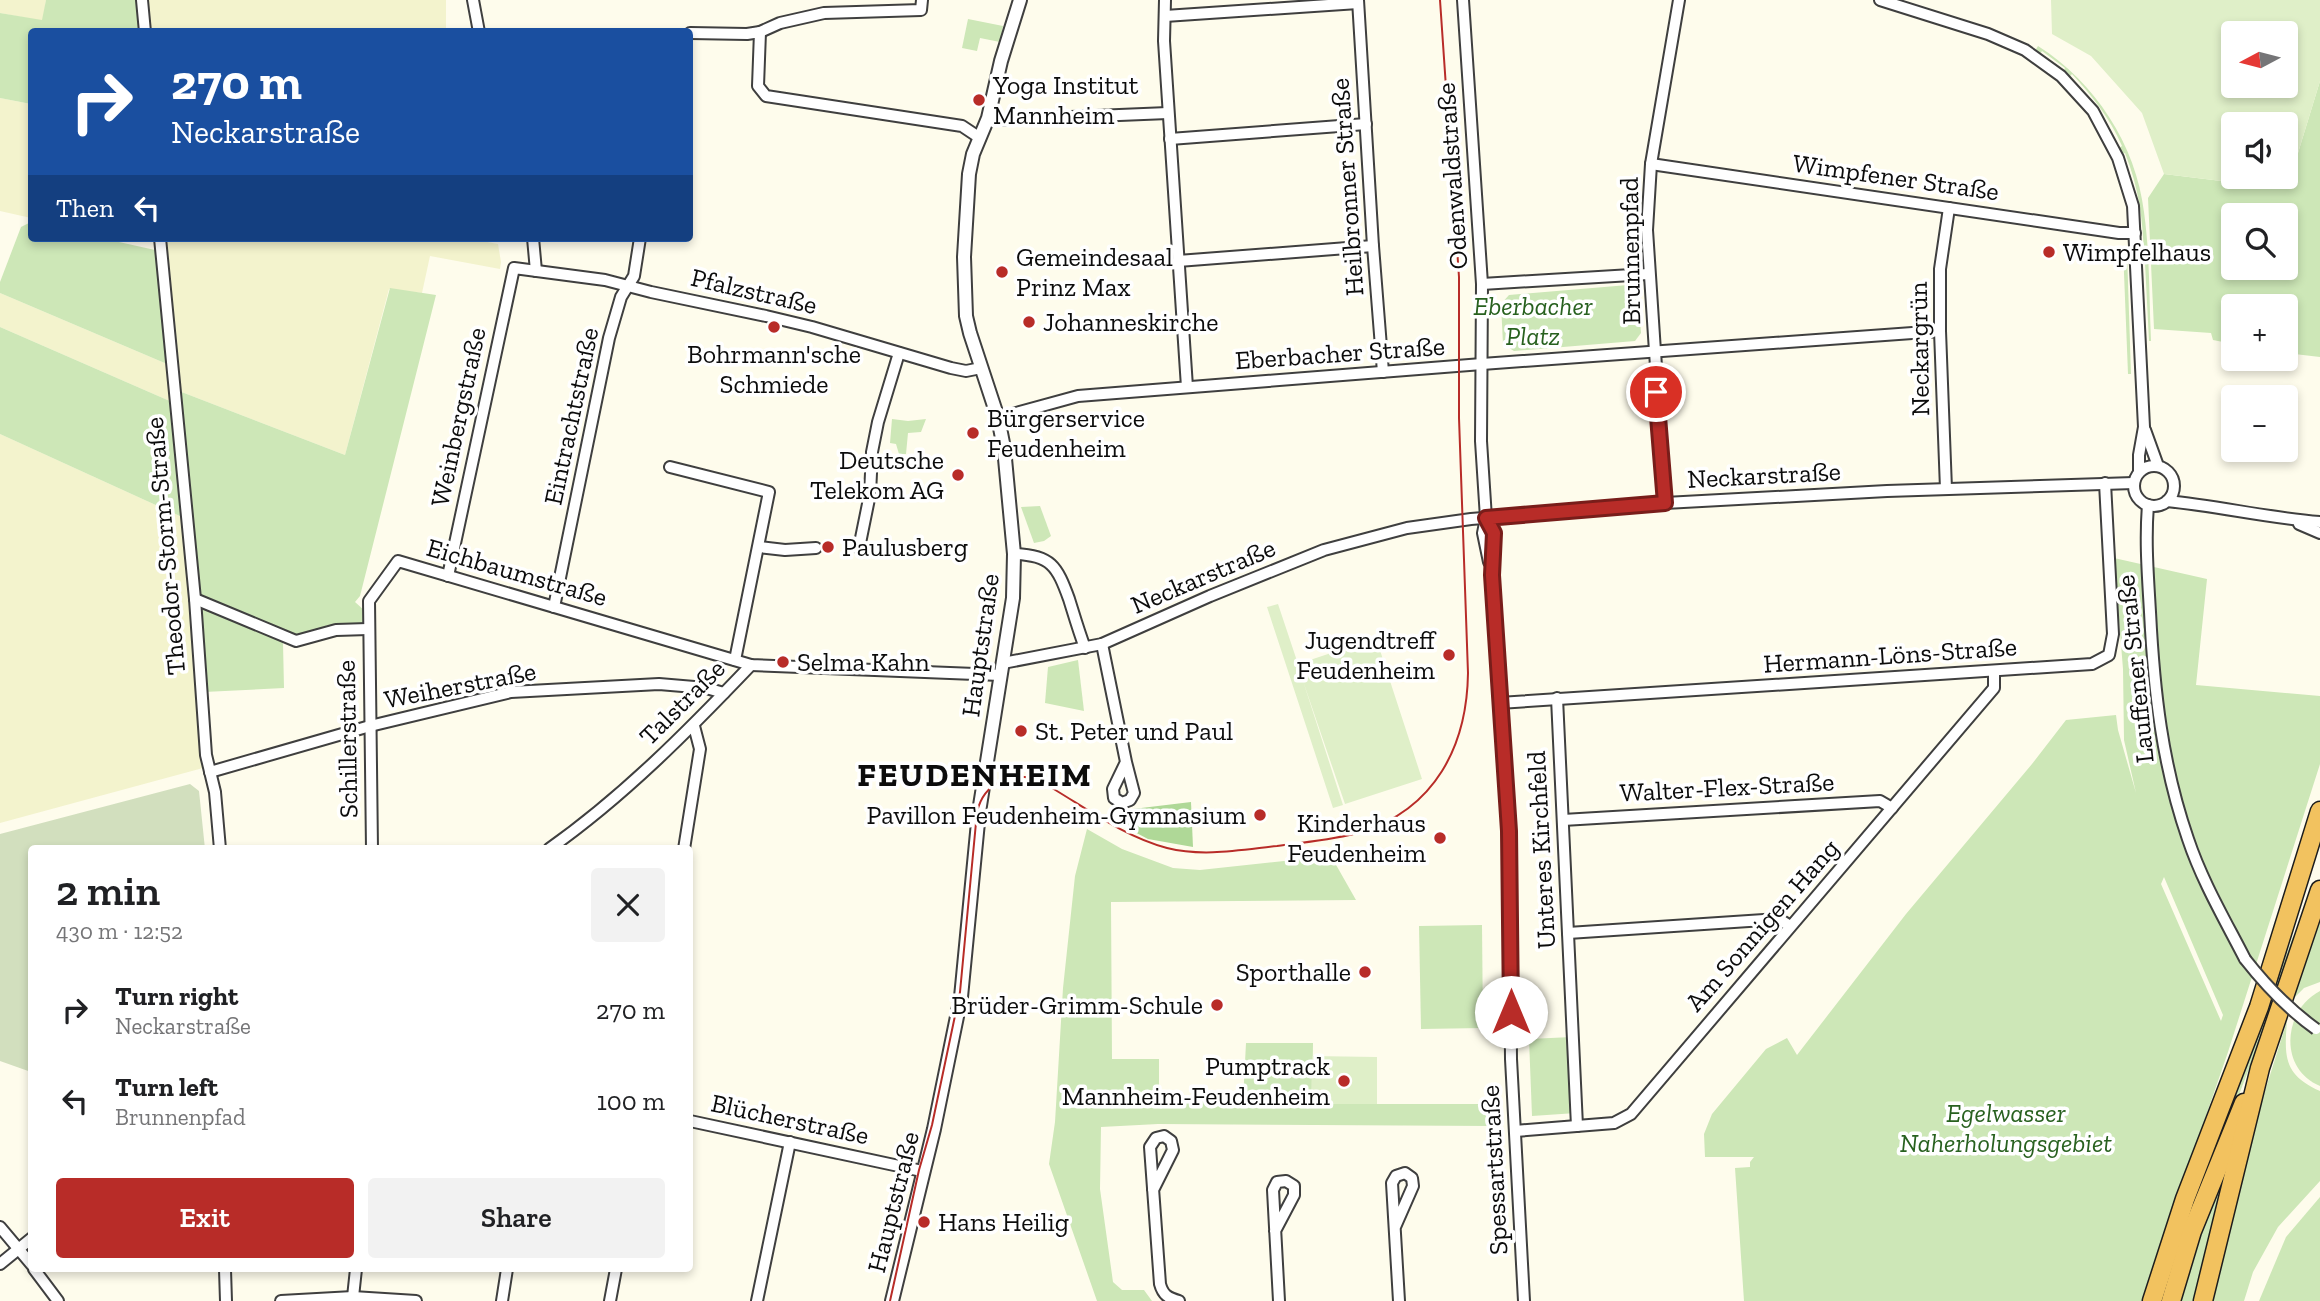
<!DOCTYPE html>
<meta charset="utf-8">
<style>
body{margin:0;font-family:"Zilla Slab",serif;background:#f2f2f2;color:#202124;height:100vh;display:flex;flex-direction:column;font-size:26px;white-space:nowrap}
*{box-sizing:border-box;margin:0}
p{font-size:23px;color:#757577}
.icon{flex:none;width:38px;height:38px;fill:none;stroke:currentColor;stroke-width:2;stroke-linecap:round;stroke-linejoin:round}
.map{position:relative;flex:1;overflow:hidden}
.side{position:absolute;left:28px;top:845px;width:665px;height:427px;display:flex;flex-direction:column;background:#fff;border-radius:7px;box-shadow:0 4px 10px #0003}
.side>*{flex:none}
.guide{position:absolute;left:28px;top:28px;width:665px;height:214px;border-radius:7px;box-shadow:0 4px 10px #0003;background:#1a4fa0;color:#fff;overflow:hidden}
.needle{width:46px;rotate:263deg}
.controls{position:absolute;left:2221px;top:21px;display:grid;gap:14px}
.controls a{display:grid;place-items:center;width:77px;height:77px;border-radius:7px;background:#fff;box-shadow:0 4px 10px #0003;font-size:35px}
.pin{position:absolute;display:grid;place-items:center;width:60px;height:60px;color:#fff;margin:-30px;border:4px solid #fff;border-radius:50%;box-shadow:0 2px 7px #0007}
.me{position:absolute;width:77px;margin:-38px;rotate:0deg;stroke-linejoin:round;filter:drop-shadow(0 0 5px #0008)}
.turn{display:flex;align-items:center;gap:24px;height:147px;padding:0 28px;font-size:32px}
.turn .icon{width:91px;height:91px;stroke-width:2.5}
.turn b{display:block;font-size:49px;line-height:60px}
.then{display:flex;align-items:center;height:66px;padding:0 28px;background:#0003;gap:14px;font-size:26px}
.round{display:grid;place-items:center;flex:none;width:74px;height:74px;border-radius:7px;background:#f2f2f2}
.head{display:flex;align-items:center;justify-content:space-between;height:119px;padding:0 28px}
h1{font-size:42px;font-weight:600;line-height:52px}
.button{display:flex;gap:14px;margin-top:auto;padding:14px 28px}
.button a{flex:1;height:80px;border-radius:7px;background:#b82c28;color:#fff;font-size:28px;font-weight:600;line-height:80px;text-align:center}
.button a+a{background:#f2f2f2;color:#202124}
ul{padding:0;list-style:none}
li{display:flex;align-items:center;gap:21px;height:91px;padding:0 28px}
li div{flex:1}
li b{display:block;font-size:26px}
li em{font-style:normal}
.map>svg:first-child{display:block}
.farmland{fill:#f3f3cd}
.green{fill:#cde7b7;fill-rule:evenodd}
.forest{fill:#afd897}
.cemetery{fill:#d2dfbe}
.pitch{fill:#dfefc8;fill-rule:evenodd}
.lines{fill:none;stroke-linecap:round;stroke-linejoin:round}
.minor-casing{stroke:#3f3f3f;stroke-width:14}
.tertiary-casing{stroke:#3f3f3f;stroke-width:16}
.trunk-casing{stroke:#1d1d1d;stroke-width:21}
.minor{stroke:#fff;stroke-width:10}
.tertiary{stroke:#fff;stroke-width:12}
.trunk{stroke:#f2c25f;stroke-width:18}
.tram{stroke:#b82c28;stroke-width:2}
.minor-bridge-casing{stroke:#3f3f3f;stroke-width:14;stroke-linecap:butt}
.minor-bridge{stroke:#fff;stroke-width:10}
.route-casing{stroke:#781d1a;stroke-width:18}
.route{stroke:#b82c28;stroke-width:12}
.poi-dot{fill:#b82c28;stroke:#fff;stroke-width:2.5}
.labels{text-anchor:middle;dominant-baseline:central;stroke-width:7;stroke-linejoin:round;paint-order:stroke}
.poi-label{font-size:26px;fill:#0c0c0c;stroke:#fff;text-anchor:start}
.street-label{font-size:26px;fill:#0c0c0c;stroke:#fff}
.park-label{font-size:26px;font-style:italic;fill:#28611f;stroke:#fff}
.district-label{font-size:33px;font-weight:bold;letter-spacing:2px;fill:#0c0c0c;stroke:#fff}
</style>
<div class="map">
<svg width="2320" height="1301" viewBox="0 0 2320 1301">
<rect width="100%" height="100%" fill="#fefcec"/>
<g class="farmland">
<polygon points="0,0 46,0 43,21 0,13"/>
<polygon points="144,0 446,0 446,31 147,31"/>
<polygon points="0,98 31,104 31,218 0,211"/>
<polygon points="167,238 466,238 498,244 501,262 500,269 430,256 422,293 389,289 345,455 179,391 172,402 0,327 0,293 167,364 176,363"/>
<polygon points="0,434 182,517 196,658 204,757 203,768 0,823"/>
</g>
<g class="green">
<polygon points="46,0 137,0 140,31 32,32 31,104 0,98 0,13 42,20"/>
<polygon points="968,19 1003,26 1000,42 980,38 977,51 962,48"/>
<path d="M2038,46C2095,82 2136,145 2144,212C2150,255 2149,298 2151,341H2149L2145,263H2141V258L2144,257C2143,220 2139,188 2125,153L2122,154L2119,148L2122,146C2110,118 2092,96 2072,74L2069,77L2063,72L2065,68L2042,51L2040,54L2035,51Z"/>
<path d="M2320,81V357L2286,353V306H2233V344L2213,340L2211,333L2154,329L2148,198L2164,174L2287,189ZM2233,215H2286V268H2233Z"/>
<polygon points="29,223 31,223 32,238 101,238 155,250 159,255 167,364 0,293 0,282 21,227"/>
<polygon points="2123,248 2127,252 2131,374 2128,374"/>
<polygon points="1628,285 1638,293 1641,333 1635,341 1514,351 1503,344 1501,304 1509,295"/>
<polygon points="390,288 436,295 360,596 355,602 365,611 365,620 361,625 328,625 298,636 290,632 283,643 284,688 204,692 179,391 345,455"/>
<polygon points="0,327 172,402 182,517 0,434"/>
<polygon points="892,419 908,421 926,419 921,432 908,433 906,454 899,454 896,444 890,443"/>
<polygon points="1040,506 1051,536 1044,541 1034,543 1021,507"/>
<path d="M2114,558L2207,579L2196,685L2320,696V764L2228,1052L2142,1301H1744L1735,1168L1750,1167V1162L1754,1157H1705L1704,1134L1712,1114L1766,1049L1787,1038L1797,1055L1906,914L2032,764L2066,720L2116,715L2118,730L2136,793L2124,740L2123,669ZM2164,877L2223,1015L2221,1021L2161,884Z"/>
<polygon points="1078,660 1084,711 1045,703 1048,667"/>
<polygon points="1087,829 1122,849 1173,868 1200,870 1331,856 1356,900 1111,902 1112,1059 1159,1059 1159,1099 1243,1101 1246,1043 1313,1043 1312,1104 1491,1104 1492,1126 1158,1124 1101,1127 1100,1189 1113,1282 1122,1290 1144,1290 1152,1301 1097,1301 1049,1164 1055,1122 1063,988 1075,876"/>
<polygon points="2320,919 2320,982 2304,988 2293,999"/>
<polygon points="1482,925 1483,1028 1421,1029 1419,926"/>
<polygon points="2293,936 2295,939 2262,1035 2213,1162 2165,1301 2160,1301 2169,1269 2205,1169 2247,1064"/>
<path d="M2320,991V1086C2278,1069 2283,1010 2320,991Z"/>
<path d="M2287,1021C2284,1057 2284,1075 2320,1091V1181L2278,1227L2253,1272L2244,1301H2211L2254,1126Z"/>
<polygon points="1572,1037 1576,1113 1532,1116 1529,1039"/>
<polygon points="2242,1118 2195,1301 2177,1301 2201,1228"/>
<polygon points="2320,1197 2320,1301 2259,1301 2286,1237"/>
</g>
<polygon class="forest" points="1191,802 1193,847 1148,839 1127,828 1133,809"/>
<polygon class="cemetery" points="190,784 199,791 205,849 32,849 31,1072 0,1061 0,834"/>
<g class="pitch">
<path d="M2051,0H2320V81L2287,189L2164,174L2142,113L2091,56L2052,34ZM2286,33V86H2233V33ZM2286,124V177H2233V124Z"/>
<polygon points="1278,604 1298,664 1376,638 1422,779 1345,804 1303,681 1343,805 1333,808 1267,607"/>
<polygon points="1312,1056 1377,1057 1377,1104 1311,1104"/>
</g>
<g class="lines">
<defs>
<g id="minor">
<polyline points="142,0 145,32"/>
<polyline points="473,0 479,32"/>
<polyline points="1165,0 1164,41 1187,387"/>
<polyline points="1358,0 1373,246 1383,372"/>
<polyline points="1463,0 1482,284 1481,441 1486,518 1483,533 1489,562"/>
<polyline points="1880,0 1988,34 2025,50 2061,76 2093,111 2118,158 2133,206 2144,427 2139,455 2139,471"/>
<polyline points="1165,16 1358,3"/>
<polyline points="760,32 758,86 766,96 962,126 980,138"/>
<polyline points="690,33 747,34 760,32 780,23 824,13 921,10 922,0"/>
<polyline points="988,118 999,120 1168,113"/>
<polyline points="1170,139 1366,124"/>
<polyline points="1651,164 2119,233 2135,233"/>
<polyline points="160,238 195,599 206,755 215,792 220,849"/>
<polyline points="533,238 536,271"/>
<polyline points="1178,261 1373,246"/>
<polyline points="1482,284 1648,274"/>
<polyline points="998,418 1078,396 1482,364 1940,331"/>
<polyline points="2145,430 2158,466"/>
<circle cx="2154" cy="486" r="20"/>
<polyline points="670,467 769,492 735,660"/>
<polyline points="1946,489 1940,331 1940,269 1949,208"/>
<path d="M2167,501C2218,506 2269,518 2320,522"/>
<polyline points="1665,503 1647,230 1651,164 1679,0"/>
<path d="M2148,505C2145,541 2148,577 2150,612C2154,691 2162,764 2188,839C2202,881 2225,920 2245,959"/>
<polyline points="1486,518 1494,533 1492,575 1509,831 1511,1059 1524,1301"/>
<polyline points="2299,524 2320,533"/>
<polyline points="759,547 785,550 816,548"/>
<polyline points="859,548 870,494 872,452 878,422 899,353"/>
<path d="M1014,554C1051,555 1057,566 1069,599C1074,615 1079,632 1085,648"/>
<polyline points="448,576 514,268 605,280 651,292 766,316 812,327 951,368 966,371 981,368"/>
<polyline points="195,599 296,641 336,630 368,629"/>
<polyline points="554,607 609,338 621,297 634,276 640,238"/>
<polyline points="1102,644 1126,762 1113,789 1114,798 1122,803 1130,800 1134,793 1126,762"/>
<polyline points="1003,663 1102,644 1210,596 1324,550 1407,528 1471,519 1665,503 1887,491 2134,483"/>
<polyline points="1557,698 1577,1126"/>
<polyline points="1499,703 2092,664 2109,655 2113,634 2105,483"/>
<polyline points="210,772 370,726 511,692 659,684 706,688 724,693"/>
<polyline points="1563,820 1880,801 1892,808"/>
<polyline points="372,849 369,601 398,561 751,665 1000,675"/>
<path d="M549,849C624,796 688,731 751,665"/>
<polyline points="684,849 700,749 694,726"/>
<polyline points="1568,933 1779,919 1790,926"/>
<polyline points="690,1121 922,1171"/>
<polyline points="1515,1131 1614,1123 1631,1114 1994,688 1994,671"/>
<path d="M1153,1190L1173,1150L1171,1141L1164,1136L1156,1138L1150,1147L1160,1284C1163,1295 1168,1298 1179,1301"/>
<polyline points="0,1227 32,1265"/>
<polyline points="1395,1227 1413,1186 1412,1178 1405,1173 1396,1176 1392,1183 1399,1301"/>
<polyline points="1275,1231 1294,1195 1294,1186 1286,1181 1277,1182 1273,1190 1279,1301"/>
<polyline points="0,1264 32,1238"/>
<polyline points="34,1269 58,1301"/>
<polyline points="225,1269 226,1301"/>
<polyline points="353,1297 356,1269"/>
<polyline points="281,1301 353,1297 416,1301"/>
<polyline points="502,1301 507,1269"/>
<polyline points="610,1301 616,1269"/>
<polyline points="757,1301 790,1142"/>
</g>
<polyline id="tertiary" points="892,1301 934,1129 961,997 979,812 1013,598 1014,554 1004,448 998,418 970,333 966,316 964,257 969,174 973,154 988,118 1001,61 1020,0"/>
<g id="trunk">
<polyline points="2152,1301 2185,1199 2259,1007 2320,811"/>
<polyline points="2171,1301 2192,1231 2244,1103"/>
<polyline points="2203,1301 2260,1068 2320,890"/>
</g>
</defs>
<use href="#minor" class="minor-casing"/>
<use href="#tertiary" class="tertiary-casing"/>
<use href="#trunk" class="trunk-casing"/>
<use href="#minor" class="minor"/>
<use href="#tertiary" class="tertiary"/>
<use href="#trunk" class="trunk"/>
<path class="tram" d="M890,1301L919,1170L932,1125L960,992L977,812C984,782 1013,770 1040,781C1081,804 1121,836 1167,848C1203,857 1240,850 1277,846C1305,842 1334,840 1361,832C1435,809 1467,746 1468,673L1459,418V277L1440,0"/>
<defs>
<path id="minor-bridge" d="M2245,959C2267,987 2288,1009 2316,1029"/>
</defs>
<use href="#minor-bridge" class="minor-bridge-casing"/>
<use href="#minor-bridge" class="minor-bridge"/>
</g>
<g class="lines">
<defs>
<polyline id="route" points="1511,1012 1509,831 1492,575 1494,533 1486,518 1665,503 1656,392"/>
</defs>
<use href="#route" class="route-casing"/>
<use href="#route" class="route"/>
</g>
<g class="poi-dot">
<circle cx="979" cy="100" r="7"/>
<circle cx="2049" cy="252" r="7"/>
<circle cx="1002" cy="272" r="7"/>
<circle cx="1029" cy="322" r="7"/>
<circle cx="774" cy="327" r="7"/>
<circle cx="973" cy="433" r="7"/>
<circle cx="958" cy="475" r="7"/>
<circle cx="828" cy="547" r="7"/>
<circle cx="1449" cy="655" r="7"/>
<circle cx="783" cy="662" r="7"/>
<circle cx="1021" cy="731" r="7"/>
<circle cx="1260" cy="815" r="7"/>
<circle cx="1440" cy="838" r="7"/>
<circle cx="1365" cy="972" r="7"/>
<circle cx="1217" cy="1005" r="7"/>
<circle cx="1344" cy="1081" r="7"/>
<circle cx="924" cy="1222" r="7"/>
</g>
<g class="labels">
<g class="poi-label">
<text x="993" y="85">Yoga Institut<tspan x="993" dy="30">Mannheim</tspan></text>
<text x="2063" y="252">Wimpfelhaus</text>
<text x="1016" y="257">Gemeindesaal<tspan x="1016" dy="30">Prinz Max</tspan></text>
<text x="1043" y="322">Johanneskirche</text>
<text x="774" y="354" text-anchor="middle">Bohrmann'sche<tspan x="774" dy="30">Schmiede</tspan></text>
<text x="987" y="418">Bürgerservice<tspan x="987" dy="30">Feudenheim</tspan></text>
<text x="944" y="460" text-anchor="end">Deutsche<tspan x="944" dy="30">Telekom AG</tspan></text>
<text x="842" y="547">Paulusberg</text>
<text x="1435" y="640" text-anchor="end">Jugendtreff<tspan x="1435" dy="30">Feudenheim</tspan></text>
<text x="797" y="662">Selma Kahn</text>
<text x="1035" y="731">St. Peter und Paul</text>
<text x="1246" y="815" text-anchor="end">Pavillon Feudenheim-Gymnasium</text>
<text x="1426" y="823" text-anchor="end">Kinderhaus<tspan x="1426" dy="30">Feudenheim</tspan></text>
<text x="1351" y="972" text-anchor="end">Sporthalle</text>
<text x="1203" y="1005" text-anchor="end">Brüder-Grimm-Schule</text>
<text x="1330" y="1066" text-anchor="end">Pumptrack<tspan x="1330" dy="30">Mannheim-Feudenheim</tspan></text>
<text x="938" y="1222">Hans Heilig</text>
</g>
<g class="street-label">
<text transform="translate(1452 176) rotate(-94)">Odenwaldstraße</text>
<text transform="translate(1896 177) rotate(8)">Wimpfener Straße</text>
<text transform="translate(1347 187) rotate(-94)">Heilbronner Straße</text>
<text transform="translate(1630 251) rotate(-91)">Brunnenpfad</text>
<text transform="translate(754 291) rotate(13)">Pfalzstraße</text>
<text transform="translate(1919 349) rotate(-91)">Neckargrün</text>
<text transform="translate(1340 353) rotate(-4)">Eberbacher Straße</text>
<text transform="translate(571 416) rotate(-78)">Eintrachtstraße</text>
<text transform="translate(458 417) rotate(-78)">Weinbergstraße</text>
<text transform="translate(1764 475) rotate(-3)">Neckarstraße</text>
<text transform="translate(165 546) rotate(-95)">Theodor-Storm-Straße</text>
<text transform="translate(517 572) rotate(16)">Eichbaumstraße</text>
<text transform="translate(1203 576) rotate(-23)">Neckarstraße</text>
<text transform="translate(980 645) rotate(-82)">Hauptstraße</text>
<text transform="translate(1890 655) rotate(-4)">Hermann-Löns-Straße</text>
<text transform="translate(2135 669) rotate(-96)">Lauffener Straße</text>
<text transform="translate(460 685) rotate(-11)">Weiherstraße</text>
<text transform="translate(682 702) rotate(-45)">Talstraße</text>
<text transform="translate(347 739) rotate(-91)">Schillerstraße</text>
<text transform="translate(1727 787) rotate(-3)">Walter-Flex-Straße</text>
<text transform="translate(1541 850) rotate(-93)">Unteres Kirchfeld</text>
<text transform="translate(1762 925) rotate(-49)">Am Sonnigen Hang</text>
<text transform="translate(790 1119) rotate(12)">Blücherstraße</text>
<text transform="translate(1494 1170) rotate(-93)">Spessartstraße</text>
<text transform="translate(893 1202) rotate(-76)">Hauptstraße</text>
</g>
<g class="park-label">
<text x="1533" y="306">Eberbacher<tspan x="1533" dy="30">Platz</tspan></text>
<text x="2006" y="1113">Egelwasser<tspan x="2006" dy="30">Naherholungsgebiet</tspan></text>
</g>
<g class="district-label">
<text x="975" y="774">FEUDENHEIM</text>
</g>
</g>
</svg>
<div class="controls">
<a><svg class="needle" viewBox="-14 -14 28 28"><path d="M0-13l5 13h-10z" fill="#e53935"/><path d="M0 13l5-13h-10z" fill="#757577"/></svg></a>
<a><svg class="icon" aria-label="sound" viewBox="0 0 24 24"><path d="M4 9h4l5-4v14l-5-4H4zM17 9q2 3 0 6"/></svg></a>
<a><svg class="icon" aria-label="search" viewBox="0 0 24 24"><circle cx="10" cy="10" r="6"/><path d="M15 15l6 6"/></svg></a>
<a>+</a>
<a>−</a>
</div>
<div class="pin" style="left:1656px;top:392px;background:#d93025"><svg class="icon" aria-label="arrive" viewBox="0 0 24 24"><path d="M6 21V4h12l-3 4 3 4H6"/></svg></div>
<svg class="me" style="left:1511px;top:1012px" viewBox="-20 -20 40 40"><circle r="19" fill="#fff"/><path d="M0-13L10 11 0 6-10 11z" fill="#b82c28"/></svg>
<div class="guide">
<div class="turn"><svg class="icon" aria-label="right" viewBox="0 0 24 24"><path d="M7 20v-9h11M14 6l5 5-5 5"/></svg><div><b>270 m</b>Neckarstraße</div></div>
<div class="then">Then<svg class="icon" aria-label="left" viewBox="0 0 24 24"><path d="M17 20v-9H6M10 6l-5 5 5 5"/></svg></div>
</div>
<section class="side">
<div class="head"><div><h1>2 min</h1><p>430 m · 12:52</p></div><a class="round"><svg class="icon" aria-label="close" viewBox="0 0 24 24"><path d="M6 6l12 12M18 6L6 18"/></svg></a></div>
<ul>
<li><svg class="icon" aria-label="right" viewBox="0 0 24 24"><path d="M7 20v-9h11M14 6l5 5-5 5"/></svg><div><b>Turn right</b><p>Neckarstraße</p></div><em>270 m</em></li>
<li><svg class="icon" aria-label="left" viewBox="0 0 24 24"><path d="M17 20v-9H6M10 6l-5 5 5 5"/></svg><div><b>Turn left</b><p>Brunnenpfad</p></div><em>100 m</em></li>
</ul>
<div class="button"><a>Exit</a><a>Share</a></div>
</section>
</div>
